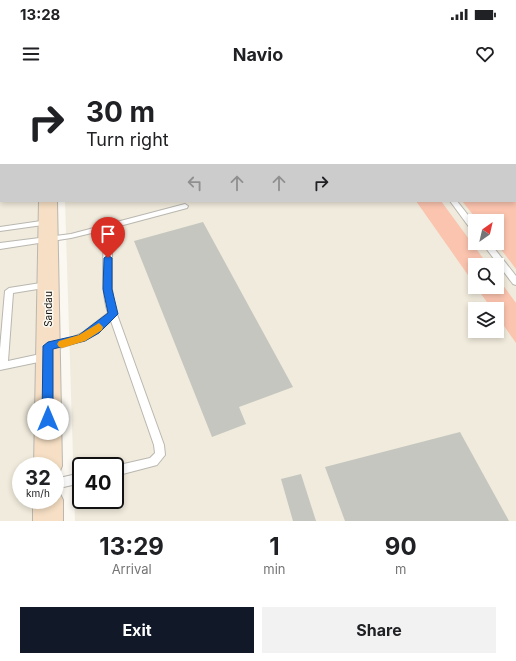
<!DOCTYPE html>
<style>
body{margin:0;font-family:Inter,sans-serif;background:#f2f2f2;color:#202124;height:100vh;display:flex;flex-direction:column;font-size:15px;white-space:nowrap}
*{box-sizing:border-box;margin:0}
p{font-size:13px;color:#757577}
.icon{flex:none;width:22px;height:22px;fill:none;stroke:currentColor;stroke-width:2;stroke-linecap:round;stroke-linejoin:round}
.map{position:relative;height:441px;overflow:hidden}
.panel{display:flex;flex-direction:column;background:#fff;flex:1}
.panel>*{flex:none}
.hud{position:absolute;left:0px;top:0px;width:516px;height:122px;box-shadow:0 2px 6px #0003;background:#fff;color:#202124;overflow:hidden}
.needle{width:26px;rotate:34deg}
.controls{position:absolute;left:468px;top:134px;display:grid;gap:8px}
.controls a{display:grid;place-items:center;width:36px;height:36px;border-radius:0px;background:#fff;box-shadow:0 2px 6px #0003;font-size:20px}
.speed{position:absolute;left:12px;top:377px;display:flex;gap:8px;font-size:20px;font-weight:700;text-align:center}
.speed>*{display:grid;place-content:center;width:52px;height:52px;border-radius:50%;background:#fff;box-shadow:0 2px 6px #0003;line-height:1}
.speed small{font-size:10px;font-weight:400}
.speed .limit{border:2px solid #111;border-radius:6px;background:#fff;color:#111}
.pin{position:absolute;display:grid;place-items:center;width:34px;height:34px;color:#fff;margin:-41px -17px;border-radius:50% 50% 50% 0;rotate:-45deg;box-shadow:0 0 4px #0007}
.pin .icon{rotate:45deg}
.me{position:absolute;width:44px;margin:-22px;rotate:0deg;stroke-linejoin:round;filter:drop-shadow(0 0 3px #0008)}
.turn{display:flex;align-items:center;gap:14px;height:84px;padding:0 20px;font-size:18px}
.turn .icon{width:52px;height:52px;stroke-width:2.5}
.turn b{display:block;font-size:28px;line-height:34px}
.lanes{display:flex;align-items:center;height:38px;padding:0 20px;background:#0003;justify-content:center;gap:20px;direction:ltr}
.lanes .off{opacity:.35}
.eta{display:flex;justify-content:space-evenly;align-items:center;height:68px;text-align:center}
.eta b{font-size:24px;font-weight:700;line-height:28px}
.action{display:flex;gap:8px;margin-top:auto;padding:8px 20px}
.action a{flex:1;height:46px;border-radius:0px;background:#111827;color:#fff;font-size:16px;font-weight:700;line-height:46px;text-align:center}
.action a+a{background:#f2f2f2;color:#202124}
.status{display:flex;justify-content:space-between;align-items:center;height:28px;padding:0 20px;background:#fff;direction:ltr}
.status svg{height:11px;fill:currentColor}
header{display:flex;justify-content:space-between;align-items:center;height:52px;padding:0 20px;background:#fff;font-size:18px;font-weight:700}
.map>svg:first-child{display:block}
.built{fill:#f0ebdc;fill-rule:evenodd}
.green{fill:#fbc4af}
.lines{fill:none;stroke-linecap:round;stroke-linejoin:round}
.stream{fill:#a2d398;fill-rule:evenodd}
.taxiway{fill:#a09e98;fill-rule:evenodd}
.building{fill:#c5c6bf}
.lane-casing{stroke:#b9b7b0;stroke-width:2}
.secondary-casing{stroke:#b9b7b0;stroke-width:2}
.lane{fill:#fff;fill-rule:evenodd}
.secondary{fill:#f6dfc4;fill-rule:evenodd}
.route{fill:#1a73e8;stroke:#114b97}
.slow{fill:#f59e0b}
.labels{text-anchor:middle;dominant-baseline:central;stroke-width:3;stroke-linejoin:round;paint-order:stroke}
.street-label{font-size:10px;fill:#0e0d0b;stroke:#faf8f0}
</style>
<div class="status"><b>13:28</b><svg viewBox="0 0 49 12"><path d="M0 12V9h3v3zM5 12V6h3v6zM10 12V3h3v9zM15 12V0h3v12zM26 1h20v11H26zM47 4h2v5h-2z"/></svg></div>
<header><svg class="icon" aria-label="menu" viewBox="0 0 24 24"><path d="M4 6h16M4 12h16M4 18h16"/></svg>Navio<svg class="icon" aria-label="heart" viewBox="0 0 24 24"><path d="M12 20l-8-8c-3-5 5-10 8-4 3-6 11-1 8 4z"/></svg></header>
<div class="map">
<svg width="516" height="441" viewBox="0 0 516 441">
<rect width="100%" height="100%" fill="#faf8f0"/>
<g class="built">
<polygon points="0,0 40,0 1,1 1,121 39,121 35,386 21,386 21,420 35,420 35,441 0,441"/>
<path d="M62,0H516V441H75L65,121H515V1ZM475,141H497V163H475ZM475,185H497V207H475ZM475,229H497V251H475ZM81,386H115V420H81Z"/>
</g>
<g class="green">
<polygon points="515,115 516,116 516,189 496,163 497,141 478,141 462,121 515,121"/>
<polygon points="416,121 441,121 488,185 475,185 475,205"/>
<polygon points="497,197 516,223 516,263 497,236 497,229 492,229 476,207 497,207"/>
</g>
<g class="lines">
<g class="stream">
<rect x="58" y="0" width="4" height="1"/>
<rect x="0" y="13" width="1" height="2"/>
</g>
<g class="taxiway">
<polygon points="424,0 456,0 457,1 425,1"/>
<rect x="515" y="67" width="1" height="23"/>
</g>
</g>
<g class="building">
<polygon points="203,142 293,307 239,327 246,344 212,357 134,161"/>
<polygon points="460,352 509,441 345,441 325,387"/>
<polygon points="301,394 316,441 293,441 281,399"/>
</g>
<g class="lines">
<defs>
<g id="lane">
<polygon points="357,0 363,0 364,1 358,1"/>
<rect x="0" y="92" width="1" height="4"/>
<polygon points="450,121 457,121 475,144 475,151 472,151"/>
<path d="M185,124L188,126L187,128L112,148V209L114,226L164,365L165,375L157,385L115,396V386L150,378L155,373L154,365L111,241C93,257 75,265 51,270L48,268L47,266L48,264L69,259L82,253L108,233C100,209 104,176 104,150L71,158L0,169V163L71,154Z"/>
<polygon points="48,140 50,140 51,142 50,144 0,151 0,147"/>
<polygon points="482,163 490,163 516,196 516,205 513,204"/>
<polygon points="47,202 50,203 51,205 50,207 13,213 8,281 45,273 48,274 49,277 48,280 0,290 0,269 5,211 9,208"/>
<polygon points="81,393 81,403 55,409 55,399"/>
</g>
<g id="secondary">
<rect x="41" y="0" width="14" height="1"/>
<polygon points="39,121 57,121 62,386 58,396 55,397 55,386 34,386"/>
<polygon points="55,408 58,410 63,420 63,441 33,441 33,420 55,420"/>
</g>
</defs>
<use href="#lane" class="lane-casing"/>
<use href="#secondary" class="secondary-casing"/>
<use href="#lane" class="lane"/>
<use href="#secondary" class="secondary"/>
</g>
<polygon class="route" points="108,175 112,178 112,209 118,234 99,253 85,261 53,269 53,339 52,343 48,344 44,343 42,339 43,266 48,262 79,255 108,233 103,209 104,178"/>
<polygon class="slow" points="99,243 103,247 102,250 85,261 62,268 59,267 57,264 59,261 79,255"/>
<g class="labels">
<g class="street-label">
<text transform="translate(48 229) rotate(-90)">Sandau</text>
</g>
</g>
</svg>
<div class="controls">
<a><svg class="needle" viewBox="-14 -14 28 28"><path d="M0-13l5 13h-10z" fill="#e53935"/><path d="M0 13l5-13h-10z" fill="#757577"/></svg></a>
<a><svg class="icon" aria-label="search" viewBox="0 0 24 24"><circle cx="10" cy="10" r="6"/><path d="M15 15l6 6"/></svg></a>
<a><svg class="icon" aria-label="layers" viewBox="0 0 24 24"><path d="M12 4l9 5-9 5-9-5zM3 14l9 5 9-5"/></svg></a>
</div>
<div class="speed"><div>32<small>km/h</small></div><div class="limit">40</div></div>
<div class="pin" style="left:108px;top:178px;background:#d93025"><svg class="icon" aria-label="arrive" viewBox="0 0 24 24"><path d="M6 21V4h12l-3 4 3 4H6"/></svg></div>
<svg class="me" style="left:48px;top:339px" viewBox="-20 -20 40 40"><circle r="19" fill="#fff"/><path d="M0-13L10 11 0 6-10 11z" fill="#1a73e8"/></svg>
<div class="hud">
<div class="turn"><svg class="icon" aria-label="right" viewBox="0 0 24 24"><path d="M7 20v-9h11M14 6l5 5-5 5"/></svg><div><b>30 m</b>Turn right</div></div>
<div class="lanes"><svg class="icon off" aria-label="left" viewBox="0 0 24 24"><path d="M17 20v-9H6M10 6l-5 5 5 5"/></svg><svg class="icon off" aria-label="ahead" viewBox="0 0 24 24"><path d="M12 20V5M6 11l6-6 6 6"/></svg><svg class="icon off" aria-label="ahead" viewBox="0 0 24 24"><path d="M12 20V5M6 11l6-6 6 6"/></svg><svg class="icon" aria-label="right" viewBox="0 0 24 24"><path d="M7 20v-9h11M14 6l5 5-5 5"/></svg></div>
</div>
</div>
<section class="panel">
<div class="eta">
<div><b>13:29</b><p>Arrival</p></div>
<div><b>1</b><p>min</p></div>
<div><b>90</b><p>m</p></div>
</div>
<div class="action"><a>Exit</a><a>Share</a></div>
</section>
